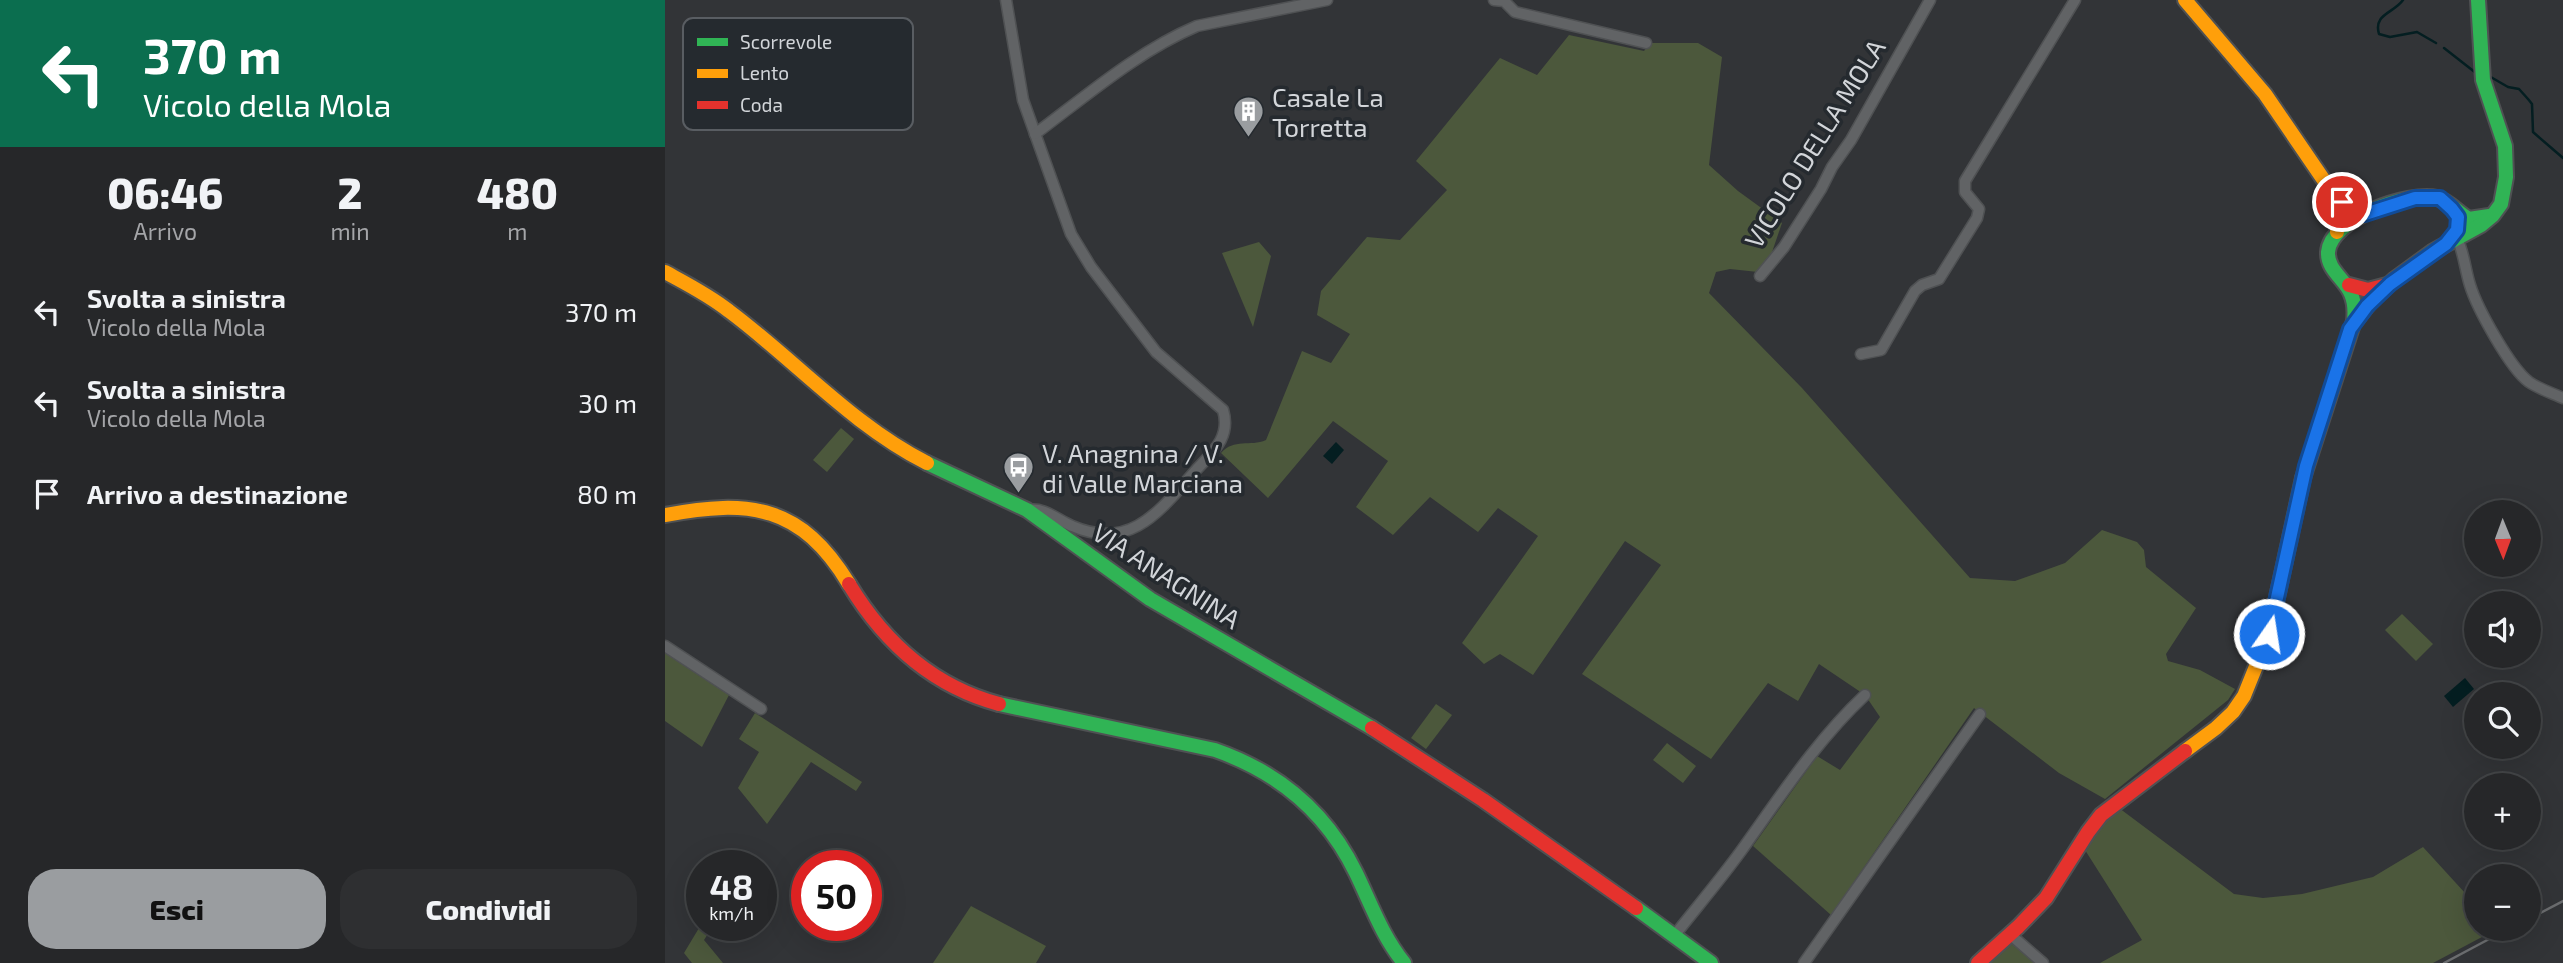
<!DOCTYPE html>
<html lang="it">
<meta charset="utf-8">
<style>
body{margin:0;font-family:"Exo 2",sans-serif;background:#2e2f31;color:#f1f3f6;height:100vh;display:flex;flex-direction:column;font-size:26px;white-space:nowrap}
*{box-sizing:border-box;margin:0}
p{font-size:23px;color:#a4a5a8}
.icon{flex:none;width:38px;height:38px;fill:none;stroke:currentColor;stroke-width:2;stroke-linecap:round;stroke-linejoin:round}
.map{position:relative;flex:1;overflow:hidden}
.sheet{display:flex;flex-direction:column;background:#262729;width:665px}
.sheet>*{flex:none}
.guide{background:#0b6e4f;color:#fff;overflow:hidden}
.needle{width:46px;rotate:179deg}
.controls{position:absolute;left:1799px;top:500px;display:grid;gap:14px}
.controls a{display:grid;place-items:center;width:77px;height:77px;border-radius:50%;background:#262729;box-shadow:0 7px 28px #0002,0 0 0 2px #424446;font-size:35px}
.speed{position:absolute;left:21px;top:850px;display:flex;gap:14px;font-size:35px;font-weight:700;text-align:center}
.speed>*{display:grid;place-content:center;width:91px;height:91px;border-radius:50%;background:#262729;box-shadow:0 7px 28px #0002,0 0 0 2px #424446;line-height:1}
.speed small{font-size:18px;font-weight:400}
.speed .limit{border:10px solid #d22;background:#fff;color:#111}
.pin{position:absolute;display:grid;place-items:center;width:60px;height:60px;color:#fff;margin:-30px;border:4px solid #fff;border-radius:50%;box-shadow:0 2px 7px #0007}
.me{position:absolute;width:77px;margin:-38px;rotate:13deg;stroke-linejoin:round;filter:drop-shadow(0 0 5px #0008)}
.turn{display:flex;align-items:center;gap:24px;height:147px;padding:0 28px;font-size:32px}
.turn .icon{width:91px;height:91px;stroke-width:2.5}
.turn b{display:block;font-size:49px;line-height:60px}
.eta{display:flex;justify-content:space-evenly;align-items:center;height:119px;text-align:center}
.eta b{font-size:42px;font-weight:800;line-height:49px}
.button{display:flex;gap:14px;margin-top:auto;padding:14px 28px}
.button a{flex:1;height:80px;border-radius:28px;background:#9a9da0;color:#111;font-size:28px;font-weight:800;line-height:80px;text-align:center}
.button a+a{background:#2e2f31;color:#f1f3f6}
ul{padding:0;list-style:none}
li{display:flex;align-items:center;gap:21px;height:91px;padding:0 28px}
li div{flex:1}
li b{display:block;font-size:26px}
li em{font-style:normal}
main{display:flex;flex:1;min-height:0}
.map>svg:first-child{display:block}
.green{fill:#4c583c}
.water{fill:#041e21}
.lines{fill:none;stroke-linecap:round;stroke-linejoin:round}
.stream{stroke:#041e21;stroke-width:2.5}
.street-casing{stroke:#4f5153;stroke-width:13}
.fast-casing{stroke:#4f5153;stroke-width:18}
.slow-casing{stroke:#4f5153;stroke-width:18}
.jam-casing{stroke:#4f5153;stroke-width:18}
.street{stroke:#616365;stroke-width:10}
.fast{stroke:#30b455;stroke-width:14}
.slow{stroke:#ff9f0a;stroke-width:14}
.jam{stroke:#e5322d;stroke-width:14}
.rail{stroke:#6b6d6f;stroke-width:2.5}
.route-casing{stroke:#114b97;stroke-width:18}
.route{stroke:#1a73e8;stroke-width:12}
.labels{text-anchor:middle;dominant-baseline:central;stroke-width:7;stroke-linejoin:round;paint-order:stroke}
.poi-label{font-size:26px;fill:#d2d5d9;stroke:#252a2f;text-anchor:start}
.street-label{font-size:26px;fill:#d2d5d9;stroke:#252a2f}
.key{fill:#252a2f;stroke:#595d62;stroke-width:2}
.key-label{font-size:19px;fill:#d2d5d9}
</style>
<main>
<section class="sheet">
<div class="guide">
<div class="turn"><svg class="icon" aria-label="left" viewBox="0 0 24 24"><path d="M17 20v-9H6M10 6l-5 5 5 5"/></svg><div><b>370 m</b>Vicolo della Mola</div></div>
</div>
<div class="eta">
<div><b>06:46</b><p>Arrivo</p></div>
<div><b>2</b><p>min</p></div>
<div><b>480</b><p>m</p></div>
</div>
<ul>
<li><svg class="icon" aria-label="left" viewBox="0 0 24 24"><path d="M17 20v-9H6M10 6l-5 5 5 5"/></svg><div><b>Svolta a sinistra</b><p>Vicolo della Mola</p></div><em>370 m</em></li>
<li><svg class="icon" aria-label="left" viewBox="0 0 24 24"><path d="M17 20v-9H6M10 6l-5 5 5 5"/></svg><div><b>Svolta a sinistra</b><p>Vicolo della Mola</p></div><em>30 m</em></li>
<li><svg class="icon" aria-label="arrive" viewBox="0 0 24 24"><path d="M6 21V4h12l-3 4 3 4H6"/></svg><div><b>Arrivo a destinazione</b></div><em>80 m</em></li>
</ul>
<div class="button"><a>Esci</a><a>Condividi</a></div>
</section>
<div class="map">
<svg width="1898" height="963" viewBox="0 0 1898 963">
<rect width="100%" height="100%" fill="#323437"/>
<g class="green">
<path d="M904,35L979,51L985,43H1033L1057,57L1044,165L1073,191L1117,223L1104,261L1093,272L1065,269L1051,272L1044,293L1137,388L1305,578L1350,581L1400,563L1437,530L1472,542L1479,550L1481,567L1531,608L1501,654L1503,661L1535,670L1570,689L1563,700L1440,799L1394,773L1309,708L1166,915L1088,846L1152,756L1175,770L1215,717L1200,695L1154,664L1133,701L1103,683L1046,759L917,674L996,565L960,541L868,675L835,654L819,664L797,643L873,536L833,508L813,532L765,497L728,535L691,507L723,461L668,421L603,498L556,453C569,438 585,447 601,440L637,351L666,363L685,334L652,315L656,291L702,237L735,240L782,190L751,161L835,58L872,75Z"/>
<polygon points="594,242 606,256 588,327 557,253"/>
<polygon points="176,428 189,439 162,472 148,460"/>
<polygon points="1737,614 1768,644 1751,661 1720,630"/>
<polygon points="0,653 64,695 37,747 0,721"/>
<polygon points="771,704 787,715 761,749 746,738"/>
<polygon points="90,713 197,782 191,791 146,762 102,824 73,788 94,752 74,739"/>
<polygon points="1002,743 1031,766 1018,783 988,760"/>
<polygon points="1454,808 1569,894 1598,898 1637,894 1708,877 1758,847 1811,905 1811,929 1832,929 1768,963 1435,963 1477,940 1420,850 1435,823"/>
<polygon points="306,906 381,946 371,963 268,963"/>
<polygon points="37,923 37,926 48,926 39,940 58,963 27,963 19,953"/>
<polygon points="1346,941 1371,963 1320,963"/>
</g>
<g class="water">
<polygon points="671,442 679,450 667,464 658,456"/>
<polygon points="1800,678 1809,689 1788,707 1779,696"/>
</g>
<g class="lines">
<g class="stream">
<path d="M1738,0C1729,13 1708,14 1714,34L1725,37L1752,32L1771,43"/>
<polyline points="1779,48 1811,73"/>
<polyline points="1824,76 1843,87 1854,89 1863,99 1867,104 1868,132 1898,158"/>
</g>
<defs>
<g id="street">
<path d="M341,0L358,100L406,234L426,267L491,352L558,410C566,436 549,451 532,469C496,509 467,552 407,526C392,520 380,507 363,510"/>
<polyline points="829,0 839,1 850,12 981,43"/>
<path d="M370,134C421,96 473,51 532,26L662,0"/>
<path d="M1792,238C1799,253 1800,269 1805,285C1812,308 1845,368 1864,382C1874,389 1887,393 1898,398"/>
<polyline points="1095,276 1119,247 1156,189 1167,167 1186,140 1265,0"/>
<polyline points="1196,354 1216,350 1250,291 1257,285 1274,279 1312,218 1314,209 1300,192 1300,181 1410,0"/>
<polyline points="0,646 96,709"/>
<polyline points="1346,935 1378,963"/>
<path d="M1009,936C1031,908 1055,880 1076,851C1115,797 1151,741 1200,695"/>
<polyline points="1139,963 1315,714"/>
</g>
<g id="fast">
<path d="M1689,321C1690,312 1690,303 1686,294C1680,279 1662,270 1663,252C1665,219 1744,191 1772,198C1784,201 1793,213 1804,219L1824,216"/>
<polyline points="262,463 362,510 485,599 707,728"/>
<polyline points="1638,478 1688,324 1707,300 1730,279 1767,252 1816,225 1828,215 1836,204 1841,177 1840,146 1818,80 1813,0"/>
<path d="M334,704L550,750C613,772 662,813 691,873C706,904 717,936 739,963"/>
<polyline points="971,908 1046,963"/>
</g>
<g id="slow">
<polyline points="1520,0 1600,94 1669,195 1675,211 1672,232"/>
<path d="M0,272C22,284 44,295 64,311C131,361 187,425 262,463"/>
<path d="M0,515C85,499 136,505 184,584"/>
<polyline points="1520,751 1551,728 1568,712 1579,696 1604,634 1638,478"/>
</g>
<g id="jam">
<polyline points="1684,285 1703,290 1722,285"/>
<path d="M184,584C219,642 267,686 334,704"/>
<polyline points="707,728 818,800 971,908"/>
<polyline points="1313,963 1353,927 1381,898 1423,832 1436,815 1520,751"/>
</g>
</defs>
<use href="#street" class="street-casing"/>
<use href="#fast" class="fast-casing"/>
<use href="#slow" class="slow-casing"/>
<use href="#jam" class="jam-casing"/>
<use href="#street" class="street"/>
<use href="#fast" class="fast"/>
<use href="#slow" class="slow"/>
<use href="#jam" class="jam"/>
<g class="rail">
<polyline points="1864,919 1898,901"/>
<polyline points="1779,963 1843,929"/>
</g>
</g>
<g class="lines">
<defs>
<polyline id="route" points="1604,634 1641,466 1685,329 1702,306 1725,284 1781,244 1792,230 1793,217 1787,209 1775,198 1750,198 1700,214 1689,210 1677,202"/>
</defs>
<use href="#route" class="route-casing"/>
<use href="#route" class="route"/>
</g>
<defs>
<symbol id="building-pin" viewBox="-11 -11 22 30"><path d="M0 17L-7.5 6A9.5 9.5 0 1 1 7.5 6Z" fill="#9a9da0" stroke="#252a2f"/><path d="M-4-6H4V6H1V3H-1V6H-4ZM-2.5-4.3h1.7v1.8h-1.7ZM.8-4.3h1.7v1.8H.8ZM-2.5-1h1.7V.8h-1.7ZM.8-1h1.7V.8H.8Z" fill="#fff"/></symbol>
<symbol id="bus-pin" viewBox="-11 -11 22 30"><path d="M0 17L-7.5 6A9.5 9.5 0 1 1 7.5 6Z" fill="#9a9da0" stroke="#252a2f"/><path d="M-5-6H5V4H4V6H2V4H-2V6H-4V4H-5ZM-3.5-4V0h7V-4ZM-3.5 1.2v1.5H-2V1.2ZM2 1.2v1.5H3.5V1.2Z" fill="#fff"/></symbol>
</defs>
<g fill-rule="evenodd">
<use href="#building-pin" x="566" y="94" width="35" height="47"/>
<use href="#bus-pin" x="336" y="450" width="35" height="47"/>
</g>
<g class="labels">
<g class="poi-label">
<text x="607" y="96">Casale La<tspan x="607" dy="30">Torretta</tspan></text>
<text x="377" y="452">V. Anagnina / V.<tspan x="377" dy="30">di Valle Marciana</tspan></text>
</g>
<g class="street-label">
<text transform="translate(1149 143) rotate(-58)">VICOLO DELLA MOLA</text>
<text transform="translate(502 575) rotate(33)">VIA ANAGNINA</text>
</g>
</g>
<rect x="18" y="18" width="230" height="112" rx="10" class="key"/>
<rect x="32" y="38" width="31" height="8" fill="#30b455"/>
<rect x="32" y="69" width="31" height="9" fill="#ff9f0a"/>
<rect x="32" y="101" width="31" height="8" fill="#e5322d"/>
<g class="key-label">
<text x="75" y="49">Scorrevole</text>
<text x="75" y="80">Lento</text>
<text x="75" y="112">Coda</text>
</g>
</svg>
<div class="controls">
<a><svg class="needle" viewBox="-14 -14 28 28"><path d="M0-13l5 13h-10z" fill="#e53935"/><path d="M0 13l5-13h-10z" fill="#a4a5a8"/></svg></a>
<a><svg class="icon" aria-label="sound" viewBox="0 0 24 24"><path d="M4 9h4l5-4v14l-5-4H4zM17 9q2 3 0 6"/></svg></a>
<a><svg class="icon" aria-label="search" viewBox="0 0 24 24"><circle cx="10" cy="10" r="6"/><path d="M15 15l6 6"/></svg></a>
<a>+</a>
<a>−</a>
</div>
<div class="speed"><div>48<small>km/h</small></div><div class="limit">50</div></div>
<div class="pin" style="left:1677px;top:202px;background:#d93025"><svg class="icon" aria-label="arrive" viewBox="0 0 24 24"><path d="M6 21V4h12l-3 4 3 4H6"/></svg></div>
<svg class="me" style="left:1604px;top:634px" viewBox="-20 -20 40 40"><circle r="17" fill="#1a73e8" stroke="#fff" stroke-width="3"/><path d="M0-11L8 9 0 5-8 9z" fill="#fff"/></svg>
</div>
</main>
